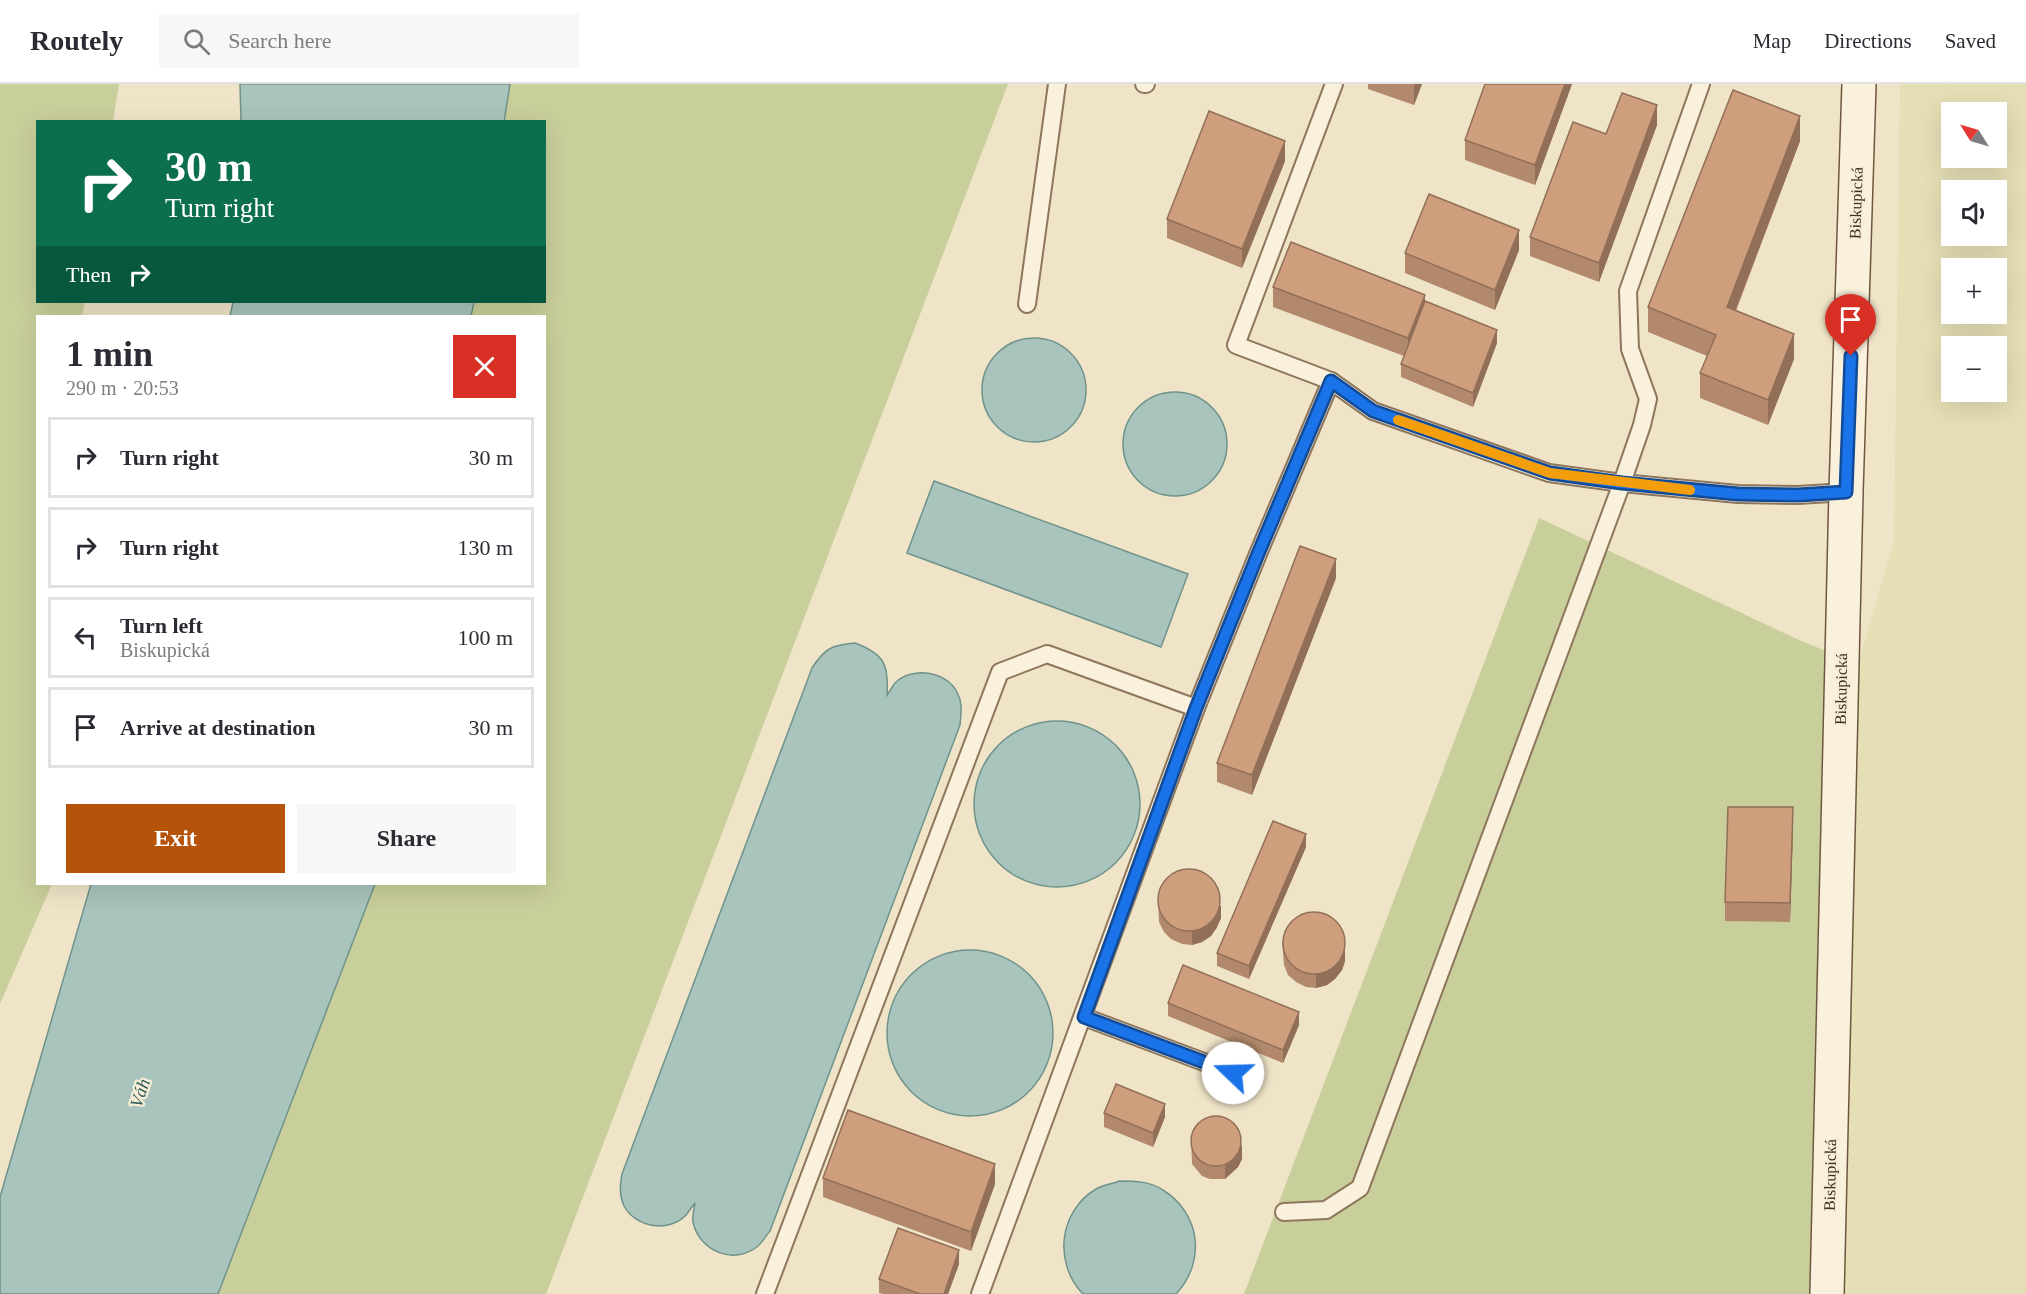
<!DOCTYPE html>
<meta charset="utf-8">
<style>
body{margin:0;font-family:"Times New Roman",serif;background:#f7f7f7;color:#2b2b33;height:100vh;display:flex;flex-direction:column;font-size:22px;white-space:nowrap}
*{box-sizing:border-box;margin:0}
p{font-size:20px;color:#7c7c81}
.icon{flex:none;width:33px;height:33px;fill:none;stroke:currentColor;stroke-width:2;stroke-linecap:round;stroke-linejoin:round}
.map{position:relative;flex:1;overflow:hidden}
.side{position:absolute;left:36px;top:231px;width:510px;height:570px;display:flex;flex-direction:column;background:#fff;border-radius:0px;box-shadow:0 6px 24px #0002}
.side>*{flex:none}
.top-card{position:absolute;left:36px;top:36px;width:510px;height:183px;border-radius:0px;box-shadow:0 6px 24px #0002;background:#0b6e4f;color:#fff;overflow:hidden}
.needle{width:39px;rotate:307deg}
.controls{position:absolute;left:1941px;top:18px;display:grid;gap:12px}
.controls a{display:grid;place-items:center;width:66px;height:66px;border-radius:0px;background:#fff;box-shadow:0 6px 24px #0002;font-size:30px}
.pin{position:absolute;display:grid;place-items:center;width:51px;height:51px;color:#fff;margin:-62px -26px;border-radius:50% 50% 50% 0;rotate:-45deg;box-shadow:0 0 6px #0007}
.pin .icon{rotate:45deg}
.me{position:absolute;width:66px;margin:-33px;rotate:291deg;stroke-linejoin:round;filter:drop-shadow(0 0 4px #0008)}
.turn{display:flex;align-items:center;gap:21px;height:126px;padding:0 30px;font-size:27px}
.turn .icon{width:78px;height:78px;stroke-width:2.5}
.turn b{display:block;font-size:42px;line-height:51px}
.then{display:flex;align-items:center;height:57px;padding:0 30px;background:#0003;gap:12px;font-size:22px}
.round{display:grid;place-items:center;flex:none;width:63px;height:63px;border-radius:0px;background:#f7f7f7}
.headline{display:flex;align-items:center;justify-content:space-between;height:102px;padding:0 30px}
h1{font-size:36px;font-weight:700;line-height:45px}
.cta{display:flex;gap:12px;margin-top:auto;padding:12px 30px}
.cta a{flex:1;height:69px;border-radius:0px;background:#b45309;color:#fff;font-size:24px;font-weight:700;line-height:69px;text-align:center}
.cta a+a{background:#f7f7f7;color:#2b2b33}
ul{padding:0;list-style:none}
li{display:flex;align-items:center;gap:18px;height:81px;margin:0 12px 9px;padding:0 18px;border:3px solid #e1e1e2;border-radius:0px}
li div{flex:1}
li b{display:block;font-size:22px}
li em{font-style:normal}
header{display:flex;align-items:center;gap:36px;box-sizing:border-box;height:84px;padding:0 30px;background:#fff;border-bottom:2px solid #e1e1e2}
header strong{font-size:28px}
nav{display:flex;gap:33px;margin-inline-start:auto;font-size:21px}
.search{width:420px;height:54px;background:#f7f7f7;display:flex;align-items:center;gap:15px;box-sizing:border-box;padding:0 21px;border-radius:0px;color:#7c7c81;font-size:22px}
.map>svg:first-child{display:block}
.farmland{fill:#e6deb5;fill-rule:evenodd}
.green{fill:#c9cf9b}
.water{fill:#a9c4bc;stroke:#6f938a;stroke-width:1.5}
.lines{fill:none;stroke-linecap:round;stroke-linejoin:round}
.lane-casing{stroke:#8d765c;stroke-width:20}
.secondary-casing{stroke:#6f573f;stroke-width:36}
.lane{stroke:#faf1dc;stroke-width:16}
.secondary{stroke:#faf1dc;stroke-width:33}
.wall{fill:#b2896c}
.shaded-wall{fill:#916f58}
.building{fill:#cf9f7d;stroke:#916f58;stroke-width:1.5}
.route-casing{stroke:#114b97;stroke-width:15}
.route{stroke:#1a73e8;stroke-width:10}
.slow{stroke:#f59e0b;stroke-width:10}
.labels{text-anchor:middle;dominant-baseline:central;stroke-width:4.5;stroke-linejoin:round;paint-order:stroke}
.street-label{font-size:16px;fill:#3d2e20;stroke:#f7eed8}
.water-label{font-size:18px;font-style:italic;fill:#2f5d5a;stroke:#f7eed8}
</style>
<header>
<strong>Routely</strong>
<div class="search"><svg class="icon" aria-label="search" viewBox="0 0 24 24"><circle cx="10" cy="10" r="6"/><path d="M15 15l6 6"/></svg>Search here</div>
<nav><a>Map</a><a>Directions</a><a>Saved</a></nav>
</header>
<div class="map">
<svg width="2026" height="1210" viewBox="0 0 2026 1210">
<rect width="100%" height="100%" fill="#f0e4c8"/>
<path class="farmland" d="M1900,0H2026V1210H1827L1858,580L1894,457ZM1952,28H1996V74H1952ZM1952,106H1996V152H1952ZM1952,184H1996V230H1952ZM1952,262H1996V308H1952Z"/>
<g class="green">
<polygon points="0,0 119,0 113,37 38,38 38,218 85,218 82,232 38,232 38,800 52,800 0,920"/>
<polygon points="510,0 1008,0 546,1210 218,1210 375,800 544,800 544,232 471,232 474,218 544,218 544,38 504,37"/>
<polygon points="1539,434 1799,556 1858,580 1827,1210 1244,1210"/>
</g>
<g class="water">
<polygon points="240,0 510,0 504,38 241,37"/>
<polygon points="233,218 474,218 471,232 230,232"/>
<circle cx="1034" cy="306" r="52"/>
<circle cx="1175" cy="360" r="52"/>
<polygon points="934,397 1188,490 1161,563 907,469"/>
<path d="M855,559C884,570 889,580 887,611C890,607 892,603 895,599C912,582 946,587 957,608C963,619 961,629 960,641L770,1147C766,1151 763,1158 758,1162C734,1182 699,1167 693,1138C692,1132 694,1125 695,1119C692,1123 689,1127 686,1131C669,1149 636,1144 624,1122C619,1111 620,1101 622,1090L812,584C825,564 832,561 855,559Z"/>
<circle cx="1057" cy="720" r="83"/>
<polygon points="91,800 375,800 218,1210 0,1210 0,1113"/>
<circle cx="970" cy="949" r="83"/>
<path d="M1119,1097C1134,1097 1150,1097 1163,1106C1201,1130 1206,1178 1176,1210H1083C1053,1179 1059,1127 1096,1105C1103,1101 1112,1100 1119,1097Z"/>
</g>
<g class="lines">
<defs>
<g id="lane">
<polyline points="1144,0 1146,0"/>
<polyline points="1027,220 1057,0"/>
<polyline points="1331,297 1236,261 1334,0"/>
<polyline points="1084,933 1233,989"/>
<polyline points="1284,1128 1326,1126 1360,1104 1622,399 1642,341 1648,315 1630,265 1628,207 1701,0"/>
<polyline points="765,1210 1000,588 1047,570 1196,624"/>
<polyline points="980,1210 1196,624 1258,470 1331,297 1373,327 1549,389 1622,399 1738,410 1798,411 1846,408"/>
</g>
<polyline id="secondary" points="1827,1210 1846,408 1859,0"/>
</defs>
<use href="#lane" class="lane-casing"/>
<use href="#secondary" class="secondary-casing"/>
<use href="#lane" class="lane"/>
<use href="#secondary" class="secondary"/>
</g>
<g class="wall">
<polygon points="1368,0 1422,0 1414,21 1368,5"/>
<polygon points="1485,0 1572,0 1535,101 1465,76 1465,56"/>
<polygon points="1657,41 1599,198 1530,172 1530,153 1606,50"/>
<polygon points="1800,57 1736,227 1794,275 1768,341 1700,314 1700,289 1707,272 1648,248 1648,223"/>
<polygon points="1285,77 1242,184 1167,154 1167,135"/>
<polygon points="1519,166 1495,226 1405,189 1405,169"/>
<polygon points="1273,203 1425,217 1497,259 1473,323 1401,293 1401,280 1404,272 1273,223"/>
<polygon points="1336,494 1252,711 1217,698 1217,679"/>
<polygon points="1793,743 1790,838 1725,837 1725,818"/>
<polygon points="1306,763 1249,895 1217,882 1217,869"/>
<polygon points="1158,814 1221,834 1217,843 1211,852 1202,858 1192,861 1182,860 1171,855 1164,848 1159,838"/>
<polygon points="1282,857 1345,877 1342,886 1335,895 1327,901 1316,904 1306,903 1296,898 1288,891 1284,881"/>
<polygon points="1168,919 1299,941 1283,979 1168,932"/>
<polygon points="1104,1029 1165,1033 1153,1063 1104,1043"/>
<polygon points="1191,1051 1242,1075 1238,1083 1225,1095 1210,1095 1202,1092 1192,1080"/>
<polygon points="823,1094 995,1100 971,1167 823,1113"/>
<polygon points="959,1180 948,1210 883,1210 879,1209 879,1195"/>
</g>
<g class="shaded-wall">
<polygon points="1415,0 1422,0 1414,21 1414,2"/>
<polygon points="1565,0 1572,0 1535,101 1535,81"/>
<polygon points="1657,21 1657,41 1599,198 1599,179"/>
<polygon points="1800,32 1800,57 1727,248 1727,223"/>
<polygon points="1285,57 1285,77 1242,184 1242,165"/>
<polygon points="1519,146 1519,166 1495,226 1495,206"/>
<polygon points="1425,211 1425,230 1408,274 1408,254"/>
<polygon points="1497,246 1497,259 1473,323 1473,309"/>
<polygon points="1794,250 1794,275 1768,341 1768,316"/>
<polygon points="1336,475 1336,494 1252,711 1252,691"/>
<polygon points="1793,723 1793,743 1790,838 1790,819"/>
<polygon points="1306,750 1306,763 1249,895 1249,882"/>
<polygon points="1221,821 1221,834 1217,843 1211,852 1202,858 1192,861 1192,847"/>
<polygon points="1345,863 1345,877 1342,886 1335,895 1327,901 1316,904 1316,890"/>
<polygon points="1299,928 1299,941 1283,979 1283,966"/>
<polygon points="1165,1020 1165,1033 1153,1063 1153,1049"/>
<polygon points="1242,1061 1242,1075 1238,1083 1225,1095 1225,1081"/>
<polygon points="995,1080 995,1100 971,1167 971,1148"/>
<polygon points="959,1166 959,1180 948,1210 944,1210"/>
</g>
<g class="building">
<polygon points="1485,0 1565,0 1535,81 1465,56"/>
<polygon points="1733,6 1800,32 1727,223 1794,250 1768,316 1700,289 1716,251 1648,223"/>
<polygon points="1622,9 1657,21 1599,179 1530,153 1573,38 1606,50"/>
<polygon points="1209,27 1285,57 1242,165 1167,135"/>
<polygon points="1429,110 1519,146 1495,206 1405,169"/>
<polygon points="1291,158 1425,211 1408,254 1273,203"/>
<polygon points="1425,217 1497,246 1473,309 1401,280"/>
<polygon points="1300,462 1336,475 1252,691 1217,679"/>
<polygon points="1728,723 1793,723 1790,819 1725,818"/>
<polygon points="1273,737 1306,750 1249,882 1217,869"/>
<circle cx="1189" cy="816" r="31"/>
<circle cx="1314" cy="859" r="31"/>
<polygon points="1183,881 1299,928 1283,966 1168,919"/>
<polygon points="1116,1000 1165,1020 1153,1049 1104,1029"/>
<polygon points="848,1026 995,1080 971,1148 823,1094"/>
<circle cx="1216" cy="1057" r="25"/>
<polygon points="898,1144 959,1166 944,1210 920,1210 879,1195"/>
</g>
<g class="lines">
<defs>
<polyline id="route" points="1233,989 1084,933 1196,624 1258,470 1331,297 1373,327 1550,389 1622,399 1738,410 1798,411 1846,408 1851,272"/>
</defs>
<use href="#route" class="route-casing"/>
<use href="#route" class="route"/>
<polyline class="slow" points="1398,336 1550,389 1690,406"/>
</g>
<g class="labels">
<g class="street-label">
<text transform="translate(1856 119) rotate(-88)">Biskupická</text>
<text transform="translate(1841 605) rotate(-89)">Biskupická</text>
<text transform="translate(1830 1091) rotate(-89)">Biskupická</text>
</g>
<g class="water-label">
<text transform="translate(140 1009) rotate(-72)">Váh</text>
</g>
</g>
</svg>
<div class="controls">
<a><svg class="needle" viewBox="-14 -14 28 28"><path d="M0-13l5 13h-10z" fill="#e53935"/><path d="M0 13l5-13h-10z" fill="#7c7c81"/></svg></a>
<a><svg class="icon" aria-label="sound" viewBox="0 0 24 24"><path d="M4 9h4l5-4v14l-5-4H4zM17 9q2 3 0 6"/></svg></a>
<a>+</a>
<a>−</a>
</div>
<div class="pin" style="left:1851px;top:272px;background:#d93025"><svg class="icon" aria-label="arrive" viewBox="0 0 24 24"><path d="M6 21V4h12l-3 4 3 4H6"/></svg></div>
<svg class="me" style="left:1233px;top:989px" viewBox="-20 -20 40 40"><circle r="19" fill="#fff"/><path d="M0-13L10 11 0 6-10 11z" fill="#1a73e8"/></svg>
<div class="top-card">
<div class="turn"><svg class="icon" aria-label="right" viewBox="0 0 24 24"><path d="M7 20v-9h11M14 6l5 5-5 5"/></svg><div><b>30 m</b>Turn right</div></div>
<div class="then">Then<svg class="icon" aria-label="right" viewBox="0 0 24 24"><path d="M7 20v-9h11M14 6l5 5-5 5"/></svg></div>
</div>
<section class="side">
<div class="headline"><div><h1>1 min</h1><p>290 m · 20:53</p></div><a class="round" style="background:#d93025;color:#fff"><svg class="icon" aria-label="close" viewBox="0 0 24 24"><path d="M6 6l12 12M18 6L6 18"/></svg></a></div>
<ul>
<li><svg class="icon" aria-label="right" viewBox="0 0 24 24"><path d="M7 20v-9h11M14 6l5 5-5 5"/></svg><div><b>Turn right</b></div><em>30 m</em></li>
<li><svg class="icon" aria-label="right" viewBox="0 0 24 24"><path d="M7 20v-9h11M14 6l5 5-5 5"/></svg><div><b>Turn right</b></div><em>130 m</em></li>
<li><svg class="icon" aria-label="left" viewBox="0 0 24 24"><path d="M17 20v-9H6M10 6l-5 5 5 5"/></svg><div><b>Turn left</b><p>Biskupická</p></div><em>100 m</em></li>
<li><svg class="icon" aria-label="arrive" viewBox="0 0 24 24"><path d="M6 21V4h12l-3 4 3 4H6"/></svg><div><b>Arrive at destination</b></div><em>30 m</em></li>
</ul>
<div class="cta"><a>Exit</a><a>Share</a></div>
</section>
</div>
